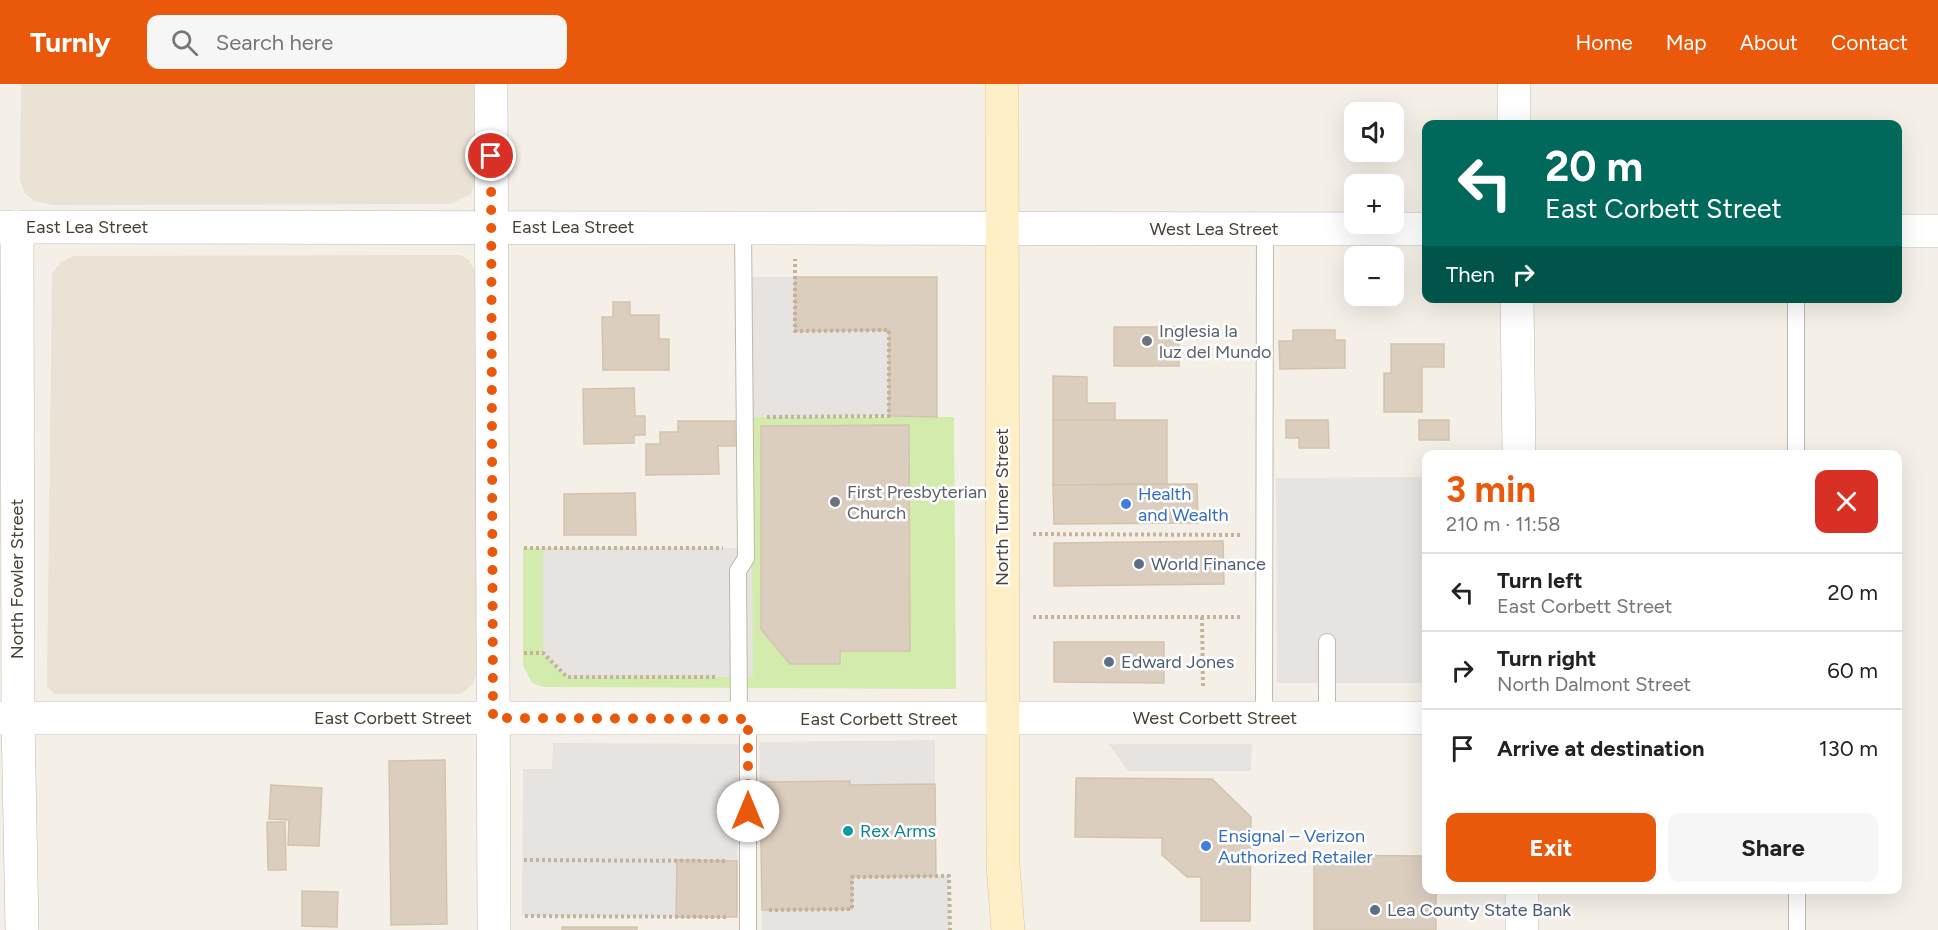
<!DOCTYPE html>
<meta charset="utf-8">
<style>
body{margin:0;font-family:Figtree,sans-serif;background:#f6f6f6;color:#222;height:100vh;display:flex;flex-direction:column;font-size:22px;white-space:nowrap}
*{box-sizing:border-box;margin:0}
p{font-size:20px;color:#767676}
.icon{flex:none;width:33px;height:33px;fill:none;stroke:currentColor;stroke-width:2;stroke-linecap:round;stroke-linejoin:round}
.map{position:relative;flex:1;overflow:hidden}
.drawer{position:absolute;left:1422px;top:366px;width:480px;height:444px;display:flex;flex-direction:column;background:#fff;border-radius:12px;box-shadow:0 6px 24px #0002}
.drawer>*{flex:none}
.banner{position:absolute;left:1422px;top:36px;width:480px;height:183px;border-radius:12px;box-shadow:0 6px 24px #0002;background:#00695c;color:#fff;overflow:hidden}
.tools{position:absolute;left:1344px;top:18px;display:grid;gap:12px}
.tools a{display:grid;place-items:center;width:60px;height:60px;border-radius:12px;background:#fff;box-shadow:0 6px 24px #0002;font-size:30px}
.pin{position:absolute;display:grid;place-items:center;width:51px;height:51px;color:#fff;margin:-26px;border:3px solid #fff;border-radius:50%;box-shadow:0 2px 6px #0007}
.me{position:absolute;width:66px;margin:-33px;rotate:0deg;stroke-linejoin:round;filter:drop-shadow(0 0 4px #0008)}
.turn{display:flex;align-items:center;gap:21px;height:126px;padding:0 24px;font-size:27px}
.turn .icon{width:78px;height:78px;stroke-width:2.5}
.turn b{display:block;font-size:42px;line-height:51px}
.then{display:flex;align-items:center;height:57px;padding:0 24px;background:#0003;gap:12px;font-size:22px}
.round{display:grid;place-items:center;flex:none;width:63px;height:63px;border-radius:12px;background:#f6f6f6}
.summary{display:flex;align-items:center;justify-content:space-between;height:102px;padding:0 24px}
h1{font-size:36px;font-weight:700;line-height:45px;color:#ea580c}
.button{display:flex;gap:12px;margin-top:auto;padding:12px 24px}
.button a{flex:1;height:69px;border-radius:12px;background:#ea580c;color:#fff;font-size:24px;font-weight:700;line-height:69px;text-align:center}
.button a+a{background:#f6f6f6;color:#222}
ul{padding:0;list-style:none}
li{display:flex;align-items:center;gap:18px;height:78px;padding:0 24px;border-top:2px solid #e0e0e0}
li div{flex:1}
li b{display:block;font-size:22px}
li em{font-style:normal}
header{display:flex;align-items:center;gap:36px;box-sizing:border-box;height:84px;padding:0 30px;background:#ea580c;color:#fff}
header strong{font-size:28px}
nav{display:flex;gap:33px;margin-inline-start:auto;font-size:21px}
.search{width:420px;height:54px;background:#f6f6f6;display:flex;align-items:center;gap:15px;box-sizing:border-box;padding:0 21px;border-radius:12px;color:#767676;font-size:22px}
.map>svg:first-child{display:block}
.residential{fill:#e9e2d5}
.green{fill:#d3ecad}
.parking{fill:#e6e3e0}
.building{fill:#dbcebf;stroke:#d3c3ae;stroke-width:1.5}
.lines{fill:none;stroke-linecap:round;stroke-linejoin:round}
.service-casing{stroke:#c1b8a9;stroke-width:18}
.minor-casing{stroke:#c1b8a9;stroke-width:34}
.tertiary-casing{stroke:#c1b8a9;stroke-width:34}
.secondary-casing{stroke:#dcc596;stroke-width:34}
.path{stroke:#c4b399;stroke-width:4;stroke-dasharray:3 3;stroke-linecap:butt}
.service{stroke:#fff;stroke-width:16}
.minor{stroke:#fff;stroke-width:33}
.tertiary{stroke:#fff;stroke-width:33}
.secondary{stroke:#ffefc7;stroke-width:33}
.route{stroke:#ea580c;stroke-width:10;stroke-dasharray:0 18}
.worship-dot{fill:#6b7280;stroke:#fff;stroke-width:2}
.shop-dot{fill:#3f7fe0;stroke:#fff;stroke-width:2}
.service-dot{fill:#5c6f8a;stroke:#fff;stroke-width:2}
.culture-dot{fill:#0f9aa8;stroke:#fff;stroke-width:2}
.labels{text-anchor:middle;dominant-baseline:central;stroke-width:5;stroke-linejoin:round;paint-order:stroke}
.street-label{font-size:18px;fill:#494035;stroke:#fff}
.worship-label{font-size:18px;fill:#5b616d;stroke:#fff;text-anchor:start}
.shop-label{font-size:18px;fill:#366cbe;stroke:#fff;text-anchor:start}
.service-label{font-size:18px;fill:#4e5e75;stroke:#fff;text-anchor:start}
.culture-label{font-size:18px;fill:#0d838f;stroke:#fff;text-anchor:start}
</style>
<header>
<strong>Turnly</strong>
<div class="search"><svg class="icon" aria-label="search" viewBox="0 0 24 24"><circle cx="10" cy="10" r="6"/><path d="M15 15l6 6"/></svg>Search here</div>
<nav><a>Home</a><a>Map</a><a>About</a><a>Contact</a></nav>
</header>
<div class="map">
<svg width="1938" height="846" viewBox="0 0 1938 846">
<rect width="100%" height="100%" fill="#f5f0e7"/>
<g class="residential">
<polygon points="21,0 478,0 478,93 471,110 451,120 54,121 34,117 25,109 20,97"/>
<polygon points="460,171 469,176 476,189 478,584 473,600 461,610 54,610 47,602 52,190 60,179 73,172"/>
</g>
<polygon class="green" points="752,333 954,333 956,605 544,603 532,599 523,581 523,464 752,464"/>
<g class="parking">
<polygon points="751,193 795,193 795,247 889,246 889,332 752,333"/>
<polygon points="1426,393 1426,599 1277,599 1276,394"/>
<polygon points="752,464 753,593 567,593 543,569 543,465"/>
<polygon points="935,656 935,700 850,701 850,697 760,698 759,658"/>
<polygon points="553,659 739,660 737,777 677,777 676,833 522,832 523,685 552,685"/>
<polygon points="1109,660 1252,660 1251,687 1128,687"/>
<polygon points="949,792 950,846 762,846 762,826 852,825 852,793"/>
</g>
<g class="building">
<polygon points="795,193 937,193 937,333 889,332 889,246 795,247"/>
<polygon points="613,218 630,218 630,231 659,231 659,255 669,255 669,286 603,286 602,233 613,233"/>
<rect x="1114" y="243" width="65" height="39"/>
<polygon points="1293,246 1335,246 1335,256 1345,256 1345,284 1280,285 1279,257 1293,257"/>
<polygon points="1391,260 1444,260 1444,283 1422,283 1422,328 1384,328 1384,289 1391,289"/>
<polygon points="1053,292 1087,293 1087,319 1115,319 1115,336 1053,336"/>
<polygon points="634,304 635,332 645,332 645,351 634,351 634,359 584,360 583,305"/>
<polygon points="1053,336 1167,336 1167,400 1053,401"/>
<polygon points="1286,336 1328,336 1329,364 1299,364 1299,354 1286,354"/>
<rect x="1419" y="336" width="30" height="20"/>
<polygon points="678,337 735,337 735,362 718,362 719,390 646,391 646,360 660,360 660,348 678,348"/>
<polygon points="909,341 910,567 840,567 840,580 790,580 761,545 761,342"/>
<polygon points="1167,400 1197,400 1198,439 1054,440 1053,401"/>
<polygon points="635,409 636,451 564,451 564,410"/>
<polygon points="1223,457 1224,500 1054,502 1054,459"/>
<polygon points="1054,558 1164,558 1164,599 1054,598"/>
<polygon points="445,676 447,840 391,841 389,677"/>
<polygon points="1076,694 1212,695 1251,733 1250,837 1201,837 1201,793 1187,793 1162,771 1162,754 1075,753"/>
<polygon points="850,697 850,701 935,700 936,792 852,793 852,825 762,826 760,698"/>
<polygon points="271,701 322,704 319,762 288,761 289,736 269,735"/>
<polygon points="267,738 285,738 286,786 268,786"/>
<polygon points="1314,771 1426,772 1426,806 1436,806 1436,846 1314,846"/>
<polygon points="677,776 737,777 737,833 676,833"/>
<polygon points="302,807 338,808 337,843 302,842"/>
<rect x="562" y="843" width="75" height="3"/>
</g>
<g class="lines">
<defs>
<g id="service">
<polyline points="1796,214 1796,370"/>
<polyline points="1327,558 1327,634"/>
<polyline points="739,634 738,487 746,474 743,143"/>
<polyline points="1264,634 1265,145"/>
<polyline points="748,635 748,846"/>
<polyline points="1797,806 1797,846"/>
</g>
<g id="minor">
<polyline points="491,0 494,846"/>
<polyline points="1514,0 1514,40"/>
<polyline points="17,143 18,634 22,846"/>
<polyline points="1517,214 1519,370"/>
<polyline points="0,634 1426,634"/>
<polyline points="1522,806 1522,846"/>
</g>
<g id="tertiary">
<polyline points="0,143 1426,145"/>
<polyline points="1898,147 1938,147"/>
</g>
<polyline id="secondary" points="1002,0 1003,782 1008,846"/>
</defs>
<use href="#service" class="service-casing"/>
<use href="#minor" class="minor-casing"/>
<use href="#tertiary" class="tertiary-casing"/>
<use href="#secondary" class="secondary-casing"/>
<g class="path">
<polyline points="767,333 889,332 889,246 795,247 795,175"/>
<polyline points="1033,450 1242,451"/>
<polyline points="524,464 723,464"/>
<polyline points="1033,533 1242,533"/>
<polyline points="1202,533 1203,604"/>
<polyline points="524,569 543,569 567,593 716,593"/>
<polyline points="524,776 726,777"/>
<polyline points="769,826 852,825 852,793 949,792 950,846"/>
<polyline points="525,832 727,833"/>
</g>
<use href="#service" class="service"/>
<use href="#minor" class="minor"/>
<use href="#tertiary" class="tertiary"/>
<use href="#secondary" class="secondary"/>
</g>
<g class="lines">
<polyline class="route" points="491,72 493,634 748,635 748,727"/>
</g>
<g class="worship-dot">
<circle cx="1147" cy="257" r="6"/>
<circle cx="835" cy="418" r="6"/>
</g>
<g class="shop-dot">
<circle cx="1126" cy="420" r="6"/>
<circle cx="1206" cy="762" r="6"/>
</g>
<g class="service-dot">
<circle cx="1139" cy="480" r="6"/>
<circle cx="1109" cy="578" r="6"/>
<circle cx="1375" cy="826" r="6"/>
</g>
<circle class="culture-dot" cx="848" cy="747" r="6"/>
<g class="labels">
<g class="street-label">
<text x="87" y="143">East Lea Street</text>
<text x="573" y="143">East Lea Street</text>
<text x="1214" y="145">West Lea Street</text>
<text transform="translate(1002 423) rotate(-90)">North Turner Street</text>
<text transform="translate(17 495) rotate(-90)">North Fowler Street</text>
<text x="393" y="634">East Corbett Street</text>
<text x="1215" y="634">West Corbett Street</text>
<text x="879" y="635">East Corbett Street</text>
</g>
<g class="worship-label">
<text x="1159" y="247">Inglesia la<tspan x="1159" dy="21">luz del Mundo</tspan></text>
<text x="847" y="408">First Presbyterian<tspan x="847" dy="21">Church</tspan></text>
</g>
<g class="shop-label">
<text x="1138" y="410">Health<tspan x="1138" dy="21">and Wealth</tspan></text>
<text x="1218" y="752">Ensignal – Verizon<tspan x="1218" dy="21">Authorized Retailer</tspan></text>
</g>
<g class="service-label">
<text x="1151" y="480">World Finance</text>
<text x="1121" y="578">Edward Jones</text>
<text x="1387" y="826">Lea County State Bank</text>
</g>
<g class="culture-label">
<text x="860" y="747">Rex Arms</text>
</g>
</g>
</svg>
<div class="tools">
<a><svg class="icon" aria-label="sound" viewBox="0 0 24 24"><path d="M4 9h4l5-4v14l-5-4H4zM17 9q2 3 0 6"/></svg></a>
<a>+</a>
<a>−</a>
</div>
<div class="pin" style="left:491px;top:72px;background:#d93025"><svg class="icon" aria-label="arrive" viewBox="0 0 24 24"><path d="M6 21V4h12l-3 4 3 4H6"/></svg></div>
<svg class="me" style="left:748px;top:727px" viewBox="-20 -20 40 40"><circle r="19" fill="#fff"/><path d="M0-13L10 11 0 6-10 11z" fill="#ea580c"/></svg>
<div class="banner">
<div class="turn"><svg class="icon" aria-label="left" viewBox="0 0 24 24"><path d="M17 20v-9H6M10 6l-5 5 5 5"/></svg><div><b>20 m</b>East Corbett Street</div></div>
<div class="then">Then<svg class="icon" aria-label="right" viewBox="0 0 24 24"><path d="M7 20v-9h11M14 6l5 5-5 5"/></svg></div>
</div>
<section class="drawer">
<div class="summary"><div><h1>3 min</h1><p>210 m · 11:58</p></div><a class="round" style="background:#d93025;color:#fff"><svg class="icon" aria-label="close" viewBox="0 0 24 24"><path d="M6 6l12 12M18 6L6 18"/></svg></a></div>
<ul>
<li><svg class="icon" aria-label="left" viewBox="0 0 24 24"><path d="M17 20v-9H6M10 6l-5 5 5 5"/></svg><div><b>Turn left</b><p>East Corbett Street</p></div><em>20 m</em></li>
<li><svg class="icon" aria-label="right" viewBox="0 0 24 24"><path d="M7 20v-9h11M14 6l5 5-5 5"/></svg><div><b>Turn right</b><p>North Dalmont Street</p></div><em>60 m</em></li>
<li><svg class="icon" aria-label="arrive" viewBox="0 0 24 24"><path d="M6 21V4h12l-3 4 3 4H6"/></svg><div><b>Arrive at destination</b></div><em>130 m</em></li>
</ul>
<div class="button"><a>Exit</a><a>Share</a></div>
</section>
</div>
